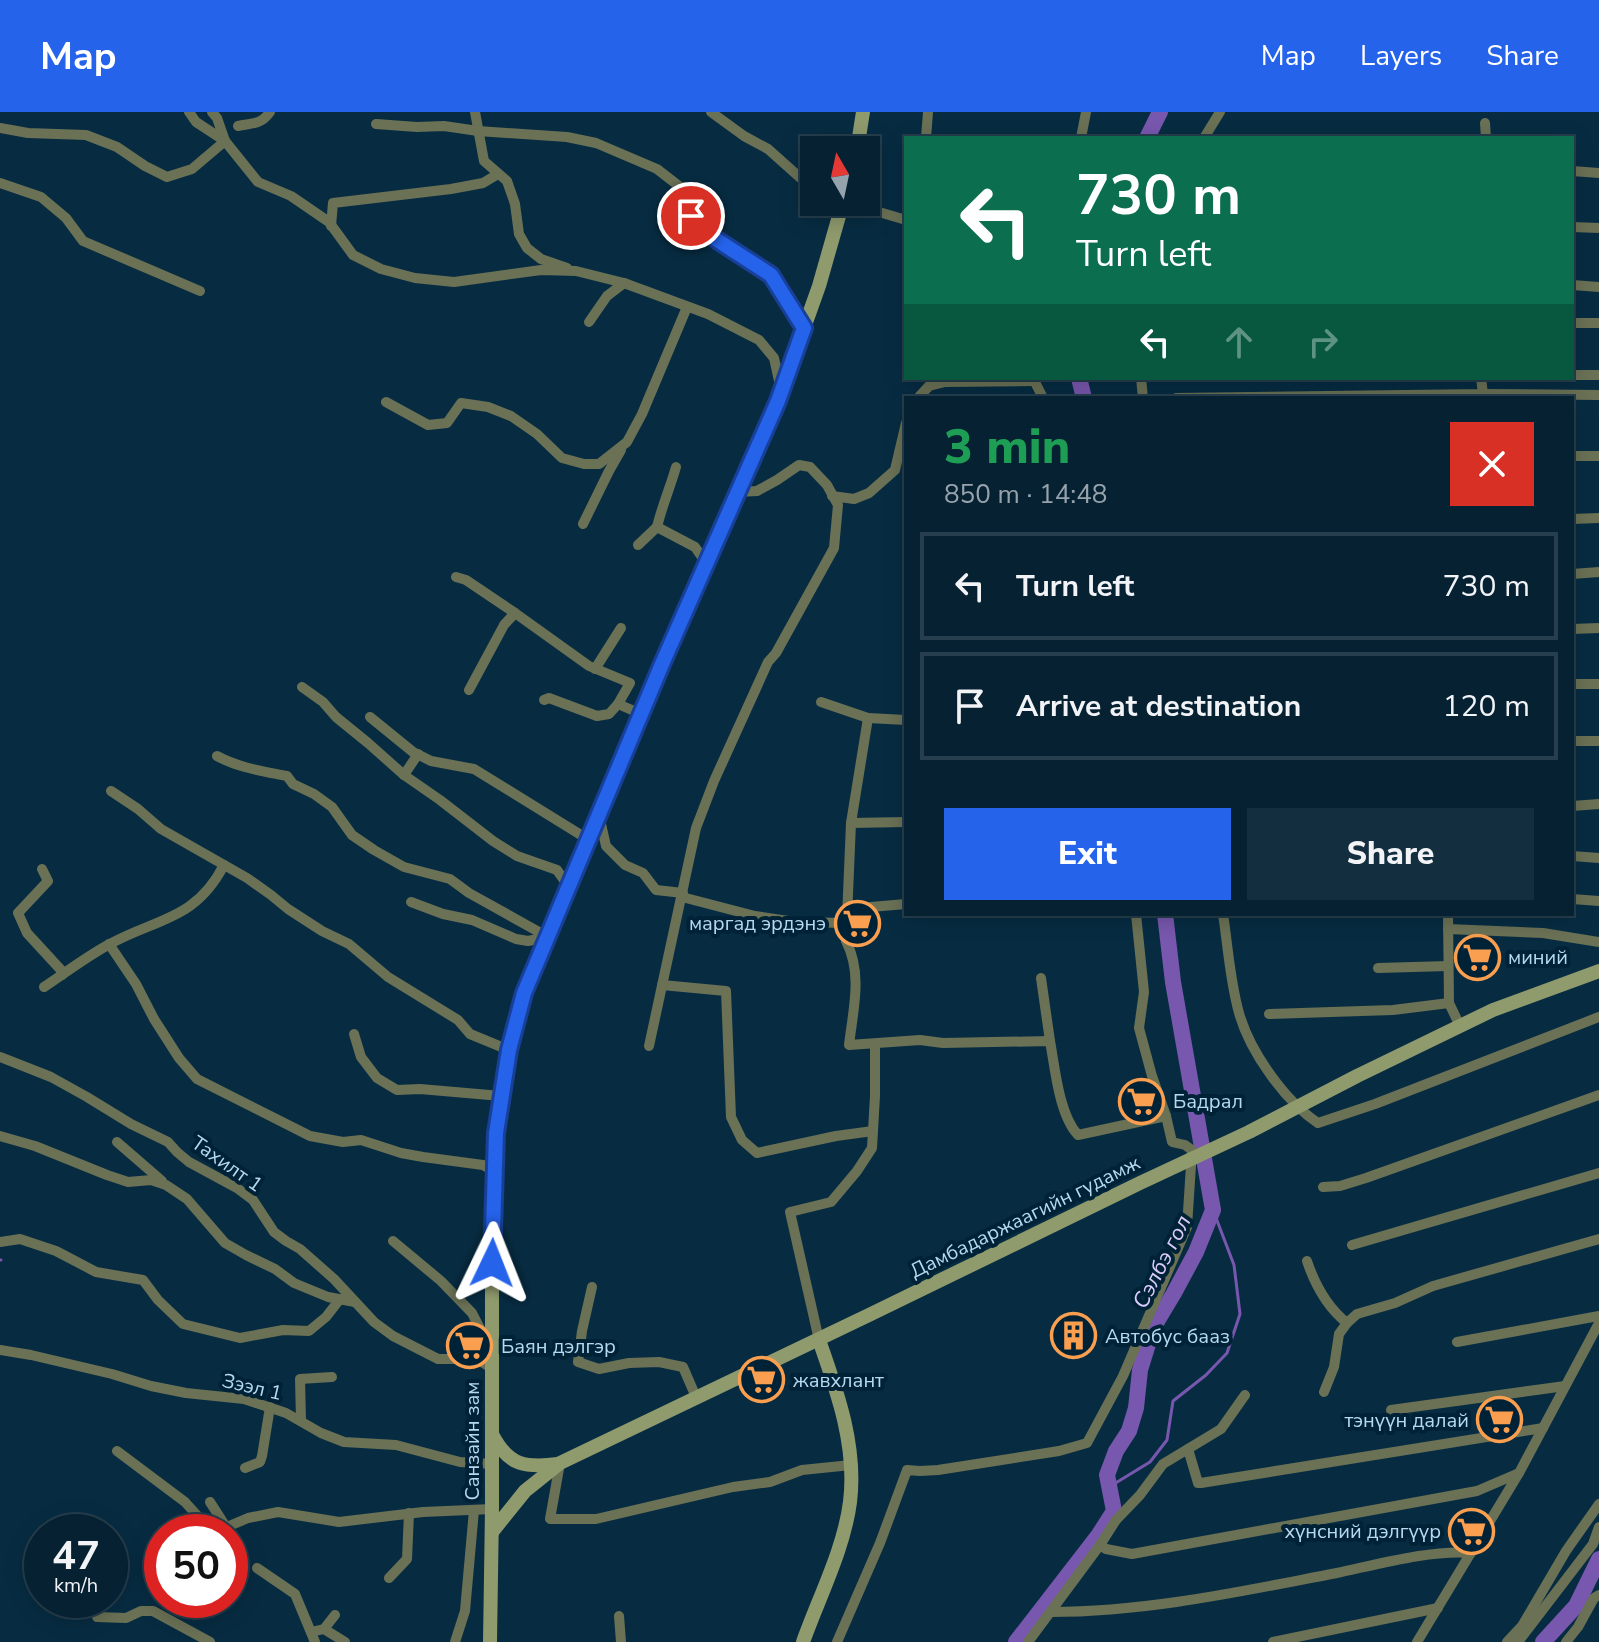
<!DOCTYPE html>
<meta charset="utf-8">
<style>
body{margin:0;font-family:"Nunito Sans",sans-serif;background:#132e3e;color:#f1f3f6;height:100vh;display:flex;flex-direction:column;font-size:30px;white-space:nowrap}
*{box-sizing:border-box;margin:0}
p{font-size:26px;color:#97a3ac}
.icon{flex:none;width:44px;height:44px;fill:none;stroke:currentColor;stroke-width:2;stroke-linecap:round;stroke-linejoin:round}
.map{position:relative;flex:1;overflow:hidden}
.side{position:absolute;left:904px;top:284px;width:670px;height:520px;display:flex;flex-direction:column;background:#052132;border-radius:0px;box-shadow:0 4px 20px #0003,0 0 0 2px #263e4d}
.side>*{flex:none}
.guide{position:absolute;left:904px;top:24px;width:670px;height:244px;border-radius:0px;box-shadow:0 4px 20px #0003,0 0 0 2px #263e4d;background:#0b6e4f;color:#fff;overflow:hidden}
.needle{width:52px;rotate:351deg}
.controls{position:absolute;left:800px;top:24px;display:grid;gap:16px}
.controls a{display:grid;place-items:center;width:80px;height:80px;border-radius:0px;background:#052132;box-shadow:0 4px 20px #0003,0 0 0 2px #263e4d;font-size:40px}
.speed{position:absolute;left:24px;top:1402px;display:flex;gap:16px;font-size:40px;font-weight:700;text-align:center}
.speed>*{display:grid;place-content:center;width:104px;height:104px;border-radius:50%;background:#052132;box-shadow:0 4px 20px #0003,0 0 0 2px #263e4d;line-height:1}
.speed small{font-size:20px;font-weight:400}
.speed .limit{border:12px solid #d22;background:#fff;color:#111}
.pin{position:absolute;display:grid;place-items:center;width:68px;height:68px;color:#fff;margin:-34px;border:4px solid #fff;border-radius:50%;box-shadow:0 2px 8px #0007}
.me{position:absolute;width:88px;margin:-44px;rotate:2deg;stroke-linejoin:round;filter:drop-shadow(0 0 6px #0008)}
.turn{display:flex;align-items:center;gap:28px;height:168px;padding:0 40px;font-size:36px}
.turn .icon{width:104px;height:104px;stroke-width:2.5}
.turn b{display:block;font-size:56px;line-height:68px}
.lanes{display:flex;align-items:center;height:76px;padding:0 40px;background:#0003;justify-content:center;gap:40px;direction:ltr}
.lanes .off{opacity:.35}
.round{display:grid;place-items:center;flex:none;width:84px;height:84px;border-radius:0px;background:#132e3e}
.head{display:flex;align-items:center;justify-content:space-between;height:136px;padding:0 40px}
h1{font-size:48px;font-weight:800;line-height:60px;color:#1e9e55}
.cta{display:flex;gap:16px;margin-top:auto;padding:16px 40px}
.cta a{flex:1;height:92px;border-radius:0px;background:#2563eb;color:#fff;font-size:32px;font-weight:800;line-height:92px;text-align:center}
.cta a+a{background:#132e3e;color:#f1f3f6}
ul{padding:0;list-style:none}
li{display:flex;align-items:center;gap:24px;height:108px;margin:0 16px 12px;padding:0 24px;border:4px solid #263e4d;border-radius:0px}
li div{flex:1}
li b{display:block;font-size:30px}
li em{font-style:normal}
header{display:flex;align-items:center;gap:48px;box-sizing:border-box;height:112px;padding:0 40px;background:#2563eb;color:#fff}
header strong{font-size:38px}
nav{display:flex;gap:44px;margin-inline-start:auto;font-size:28px}
.map>svg:first-child{display:block}
.lines{fill:none;stroke-linecap:round;stroke-linejoin:round}
.stream{stroke:#7857ae;stroke-width:3}
.river{stroke:#7857ae;stroke-width:16}
.street{stroke:#6a7155;stroke-width:10}
.secondary{stroke:#8f9a6d;stroke-width:14}
.route-casing{stroke:#184099;stroke-width:20}
.route{stroke:#2563eb;stroke-width:14}
.labels{text-anchor:middle;dominant-baseline:central;stroke-width:8;stroke-linejoin:round;paint-order:stroke}
.poi-label{font-size:20px;fill:#b8d8ef;stroke:#002237;text-anchor:start}
.street-label{font-size:20px;fill:#b8d8ef;stroke:#002237}
.water-label{font-size:22px;font-style:italic;fill:#daccfb;stroke:#002237}
</style>
<header>
<strong>Map</strong>
<nav><a>Map</a><a>Layers</a><a>Share</a></nav>
</header>
<div class="map">
<svg width="1599" height="1530" viewBox="0 0 1599 1530">
<rect width="100%" height="100%" fill="#072c42"/>
<g class="lines">
<g class="stream">
<polyline points="0,1148 1,1148"/>
<polyline points="1109,1375 1150,1350 1167,1328 1173,1289 1206,1263 1227,1241 1240,1202 1234,1153 1213,1098"/>
</g>
<g class="river">
<polyline points="1147,26 1160,0"/>
<polyline points="1079,266 1084,286"/>
<polyline points="1016,1530 1098,1424 1114,1399 1107,1363 1116,1339 1129,1319 1136,1296 1140,1258 1153,1216 1174,1181 1196,1140 1213,1098 1173,870 1165,802"/>
<polyline points="1543,1530 1576,1494 1599,1447"/>
</g>
<g class="street">
<polyline points="189,0 196,10 225,29 258,70 291,84 329,110 353,143 381,157 415,166 454,170 541,158 576,159 624,171 708,202 759,228 774,246 781,278"/>
<polyline points="475,0 484,49 507,69 515,92 519,122 527,136 541,147 567,156"/>
<polyline points="711,0 744,24 768,37 805,70 814,72"/>
<polyline points="1485,11 1486,26"/>
<polyline points="376,12 417,15 444,14 478,19 567,25 596,31 657,57 688,81 691,104 717,128 771,163 804,216"/>
<path d="M238,14C252,11 261,13 270,0"/>
<polyline points="0,16 28,21 86,23 117,35 145,54 167,65 192,57 225,29 217,6 212,0"/>
<polyline points="926,26 928,0"/>
<polyline points="1081,26 1086,0"/>
<polyline points="1204,26 1220,0"/>
<polyline points="1572,59 1599,61"/>
<polyline points="0,71 41,85 66,106 83,129 200,179"/>
<polyline points="858,90 879,100 906,108"/>
<polyline points="331,114 333,91 451,77 483,71 498,62"/>
<polyline points="1572,115 1599,116"/>
<polyline points="1572,173 1599,175"/>
<polyline points="589,210 607,184 624,171"/>
<polyline points="1572,211 1599,211"/>
<polyline points="1572,263 1599,263"/>
<polyline points="1033,266 1043,286"/>
<polyline points="1141,266 1143,286"/>
<polyline points="1483,282 1599,283"/>
<polyline points="918,286 929,274 945,270 1034,269"/>
<polyline points="1176,286 1483,282 1481,266"/>
<polyline points="386,290 428,313 447,311 461,291 488,295 511,304 537,322 562,346 584,352 599,352 627,330 642,302 687,195"/>
<polyline points="1572,344 1599,344"/>
<path d="M676,355C670,376 662,394 657,415L695,435L706,451"/>
<polyline points="832,384 854,387 869,381 895,358 906,311"/>
<polyline points="1572,407 1599,406"/>
<polyline points="583,412 609,359 621,338"/>
<polyline points="638,433 657,415"/>
<polyline points="1572,462 1599,460"/>
<polyline points="456,465 466,468 515,501"/>
<polyline points="1572,517 1599,516"/>
<polyline points="595,557 621,516"/>
<polyline points="1572,572 1599,572"/>
<polyline points="302,575 323,590 336,605 368,631 404,663 440,688 493,729 517,744 557,758 569,775"/>
<polyline points="469,578 504,513 515,501 589,554 630,571 618,592 641,602"/>
<polyline points="544,588 549,586 597,604 609,602 618,592"/>
<polyline points="821,590 868,606"/>
<polyline points="370,605 413,640 431,649 474,657 589,728"/>
<path d="M906,608L868,606L851,711L846,829C863,862 853,898 849,933L920,928L943,931L1050,929C1055,956 1059,1003 1078,1023L1166,1004"/>
<polyline points="1572,629 1599,629"/>
<path d="M217,644C239,656 262,659 287,664L293,672L314,682L332,695L352,723L374,738L404,755L450,767L469,781L548,825L528,829L516,827L472,808L443,802L411,790"/>
<polyline points="404,663 418,642"/>
<polyline points="111,679 138,697 161,717 247,766 271,783 288,797 322,819 349,832 388,865 458,908 470,922 509,938"/>
<polyline points="1572,694 1599,692"/>
<polyline points="599,703 606,734 625,753 643,761 656,778 683,781"/>
<polyline points="851,711 906,710"/>
<polyline points="1572,744 1599,746"/>
<polyline points="42,757 48,769 18,801 27,821 61,858 62,863"/>
<polyline points="682,785 755,804 795,810 846,811"/>
<polyline points="1572,787 1599,789"/>
<polyline points="847,797 906,792"/>
<path d="M1223,802C1228,835 1230,869 1239,901C1250,940 1285,989 1318,1011L1375,992L1599,905"/>
<polyline points="1448,802 1449,891 1460,914"/>
<polyline points="1448,817 1543,821 1599,830"/>
<polyline points="109,832 136,872 154,907 179,946 197,967 310,1024 343,1030 361,1028 401,1041 423,1045 483,1053 494,1059"/>
<polyline points="1378,856 1448,854"/>
<polyline points="1041,866 1050,929"/>
<polyline points="662,873 726,879 731,1005 742,1028 757,1041 836,1024 873,1019"/>
<path d="M44,875C65,861 86,845 108,833C156,806 195,809 224,753"/>
<polyline points="1269,902 1393,898 1449,891"/>
<polyline points="354,922 361,945 377,966 397,978 420,977 501,984"/>
<polyline points="649,934 696,716 714,669 768,550 776,541 834,436 838,393 827,373 810,355 799,353 777,368 757,379 737,380"/>
<polyline points="0,945 51,965 87,985 131,1012 168,1030 177,1040 189,1050 237,1076 253,1088 274,1120 286,1129 300,1137 334,1167 374,1210 393,1224 438,1247 477,1247 493,1257"/>
<polyline points="0,1024 35,1034 107,1063 128,1070 151,1068 166,1073 187,1087 225,1131 246,1143 275,1157 294,1171 328,1185 355,1190"/>
<polyline points="117,1030 162,1069"/>
<polyline points="1323,1075 1340,1074 1366,1066 1599,983"/>
<polyline points="393,1129 441,1169 472,1201 490,1236"/>
<polyline points="0,1130 20,1127 56,1139 96,1160 143,1168 158,1188 183,1212 240,1226 283,1218 309,1219 326,1205 340,1187"/>
<polyline points="1352,1133 1599,1061"/>
<path d="M1307,1149C1315,1173 1327,1195 1347,1211"/>
<polyline points="592,1175 582,1219 578,1250 599,1257 629,1251 659,1250 683,1255 696,1285"/>
<polyline points="819,1228 790,1100 831,1090 857,1059 872,1036 875,984 875,932"/>
<polyline points="1457,1230 1599,1204"/>
<polyline points="0,1238 31,1243 112,1262 151,1274 186,1281 244,1287 286,1301 321,1321 344,1330 396,1333 460,1350 492,1352"/>
<polyline points="1324,1280 1334,1255 1339,1222 1347,1211 1357,1202 1395,1191 1433,1174 1599,1127"/>
<polyline points="1391,1298 1565,1274"/>
<polyline points="301,1309 300,1267 332,1265"/>
<polyline points="1188,1337 1198,1371 1201,1371 1543,1316"/>
<polyline points="117,1339 185,1390 212,1420"/>
<polyline points="560,1351 550,1407 596,1407 733,1375 770,1370 802,1358 851,1353"/>
<polyline points="245,1356 260,1350 262,1344 270,1295"/>
<polyline points="210,1390 226,1415"/>
<polyline points="215,1420 248,1406 278,1400 339,1410 423,1400 492,1397"/>
<polyline points="1100,1433 1106,1437 1132,1442 1477,1379 1519,1361"/>
<polyline points="257,1456 295,1482 315,1530"/>
<polyline points="389,1466 407,1447 409,1401"/>
<path d="M1051,1500C1148,1500 1242,1479 1337,1461C1375,1453 1433,1437 1471,1441"/>
<polyline points="619,1504 621,1530"/>
<polyline points="97,1505 126,1506 141,1499 153,1499 210,1530"/>
<polyline points="324,1517 345,1530"/>
<polyline points="311,1520 324,1517 335,1503"/>
<polyline points="455,1530 465,1499 474,1398"/>
<polyline points="837,1530 880,1431 907,1358 920,1359 938,1358 1059,1339 1087,1331 1123,1264 1187,1115 1192,1038 1185,1033 1172,1030 1166,1004 1152,964 1139,916 1144,880 1136,802"/>
<polyline points="1028,1530 1100,1433 1116,1408 1140,1383 1163,1352 1221,1317 1245,1283"/>
<polyline points="1273,1530 1438,1496"/>
<polyline points="1417,1530 1519,1361 1599,1211"/>
<polyline points="1507,1530 1522,1514 1566,1439 1599,1392"/>
<polyline points="1518,1530 1593,1432 1599,1415"/>
<polyline points="1566,1530 1578,1515 1594,1486 1599,1483"/>
</g>
<g class="secondary">
<polyline points="857,38 863,0"/>
<path d="M493,1324C509,1354 526,1356 558,1352"/>
<polyline points="492,1420 525,1379 560,1351 871,1202 1140,1071 1249,1020 1357,964 1493,898 1599,859"/>
<polyline points="490,1530 492,1397 492,1151 496,1021 509,938 524,881 662,552 778,289 819,174 843,90"/>
<path d="M803,1530C819,1485 844,1437 850,1390C857,1334 837,1279 819,1228"/>
</g>
</g>
<g class="lines">
<defs>
<polyline id="route" points="492,1151 496,1021 509,938 524,881 662,552 778,289 804,216 771,163 717,128 691,104"/>
</defs>
<use href="#route" class="route-casing"/>
<use href="#route" class="route"/>
</g>
<defs>
<symbol id="supermarket-ring" viewBox="-11 -11 22 22"><circle r="9.5" fill="#002237" stroke="#fa9f4f" stroke-width="1.5"/><path d="M-6-5.5h2.5l.6 2H6L4.5 2H-2.5L-4.4-4H-6ZM-1.5 3.2a1.3 1.3 0 1 0 .1 0ZM3 3.2a1.3 1.3 0 1 0 .1 0Z" fill="#fa9f4f"/></symbol>
<symbol id="building-ring" viewBox="-11 -11 22 22"><circle r="9.5" fill="#002237" stroke="#fa9f4f" stroke-width="1.5"/><path d="M-4-6H4V6H1V3H-1V6H-4ZM-2.5-4.3h1.7v1.8h-1.7ZM.8-4.3h1.7v1.8H.8ZM-2.5-1h1.7V.8h-1.7ZM.8-1h1.7V.8H.8Z" fill="#fa9f4f"/></symbol>
</defs>
<g fill-rule="evenodd">
<use href="#supermarket-ring" x="832" y="786" width="51" height="51"/>
<use href="#supermarket-ring" x="1452" y="820" width="51" height="51"/>
<use href="#supermarket-ring" x="1116" y="964" width="51" height="51"/>
<use href="#building-ring" x="1048" y="1198" width="51" height="51"/>
<use href="#supermarket-ring" x="444" y="1208" width="51" height="51"/>
<use href="#supermarket-ring" x="736" y="1242" width="51" height="51"/>
<use href="#supermarket-ring" x="1474" y="1282" width="51" height="51"/>
<use href="#supermarket-ring" x="1446" y="1394" width="51" height="51"/>
</g>
<g class="labels">
<g class="poi-label">
<text x="826" y="811" text-anchor="end">маргад эрдэнэ</text>
<text x="1508" y="845">миний</text>
<text x="1173" y="989">Бадрал</text>
<text x="1105" y="1224">Автобус бааз</text>
<text x="501" y="1234">Баян дэлгэр</text>
<text x="793" y="1268">жавхлант</text>
<text x="1469" y="1308" text-anchor="end">тэнүүн далай</text>
<text x="1441" y="1419" text-anchor="end">хүнсний дэлгүүр</text>
</g>
<g class="street-label">
<text transform="translate(227 1052) rotate(35)">Тахилт 1</text>
<text transform="translate(1025 1105) rotate(-26)">Дамбадаржаагийн гудамж</text>
<text transform="translate(252 1275) rotate(13)">Зээл 1</text>
<text transform="translate(472 1329) rotate(-90)">Санзайн зам</text>
</g>
<g class="water-label">
<text transform="translate(1162 1150) rotate(-63)">Сэлбэ гол</text>
</g>
</g>
</svg>
<div class="controls">
<a><svg class="needle" viewBox="-14 -14 28 28"><path d="M0-13l5 13h-10z" fill="#e53935"/><path d="M0 13l5-13h-10z" fill="#97a3ac"/></svg></a>
</div>
<div class="speed"><div>47<small>km/h</small></div><div class="limit">50</div></div>
<div class="pin" style="left:691px;top:104px;background:#d93025"><svg class="icon" aria-label="arrive" viewBox="0 0 24 24"><path d="M6 21V4h12l-3 4 3 4H6"/></svg></div>
<svg class="me" style="left:492px;top:1151px" viewBox="-20 -20 40 40"><path d="M0-17L14 15 0 8-14 15z" fill="#2563eb" stroke="#fff" stroke-width="4"/></svg>
<div class="guide">
<div class="turn"><svg class="icon" aria-label="left" viewBox="0 0 24 24"><path d="M17 20v-9H6M10 6l-5 5 5 5"/></svg><div><b>730 m</b>Turn left</div></div>
<div class="lanes"><svg class="icon" aria-label="left" viewBox="0 0 24 24"><path d="M17 20v-9H6M10 6l-5 5 5 5"/></svg><svg class="icon off" aria-label="ahead" viewBox="0 0 24 24"><path d="M12 20V5M6 11l6-6 6 6"/></svg><svg class="icon off" aria-label="right" viewBox="0 0 24 24"><path d="M7 20v-9h11M14 6l5 5-5 5"/></svg></div>
</div>
<section class="side">
<div class="head"><div><h1>3 min</h1><p>850 m · 14:48</p></div><a class="round" style="background:#d93025;color:#fff"><svg class="icon" aria-label="close" viewBox="0 0 24 24"><path d="M6 6l12 12M18 6L6 18"/></svg></a></div>
<ul>
<li><svg class="icon" aria-label="left" viewBox="0 0 24 24"><path d="M17 20v-9H6M10 6l-5 5 5 5"/></svg><div><b>Turn left</b></div><em>730 m</em></li>
<li><svg class="icon" aria-label="arrive" viewBox="0 0 24 24"><path d="M6 21V4h12l-3 4 3 4H6"/></svg><div><b>Arrive at destination</b></div><em>120 m</em></li>
</ul>
<div class="cta"><a>Exit</a><a>Share</a></div>
</section>
</div>
